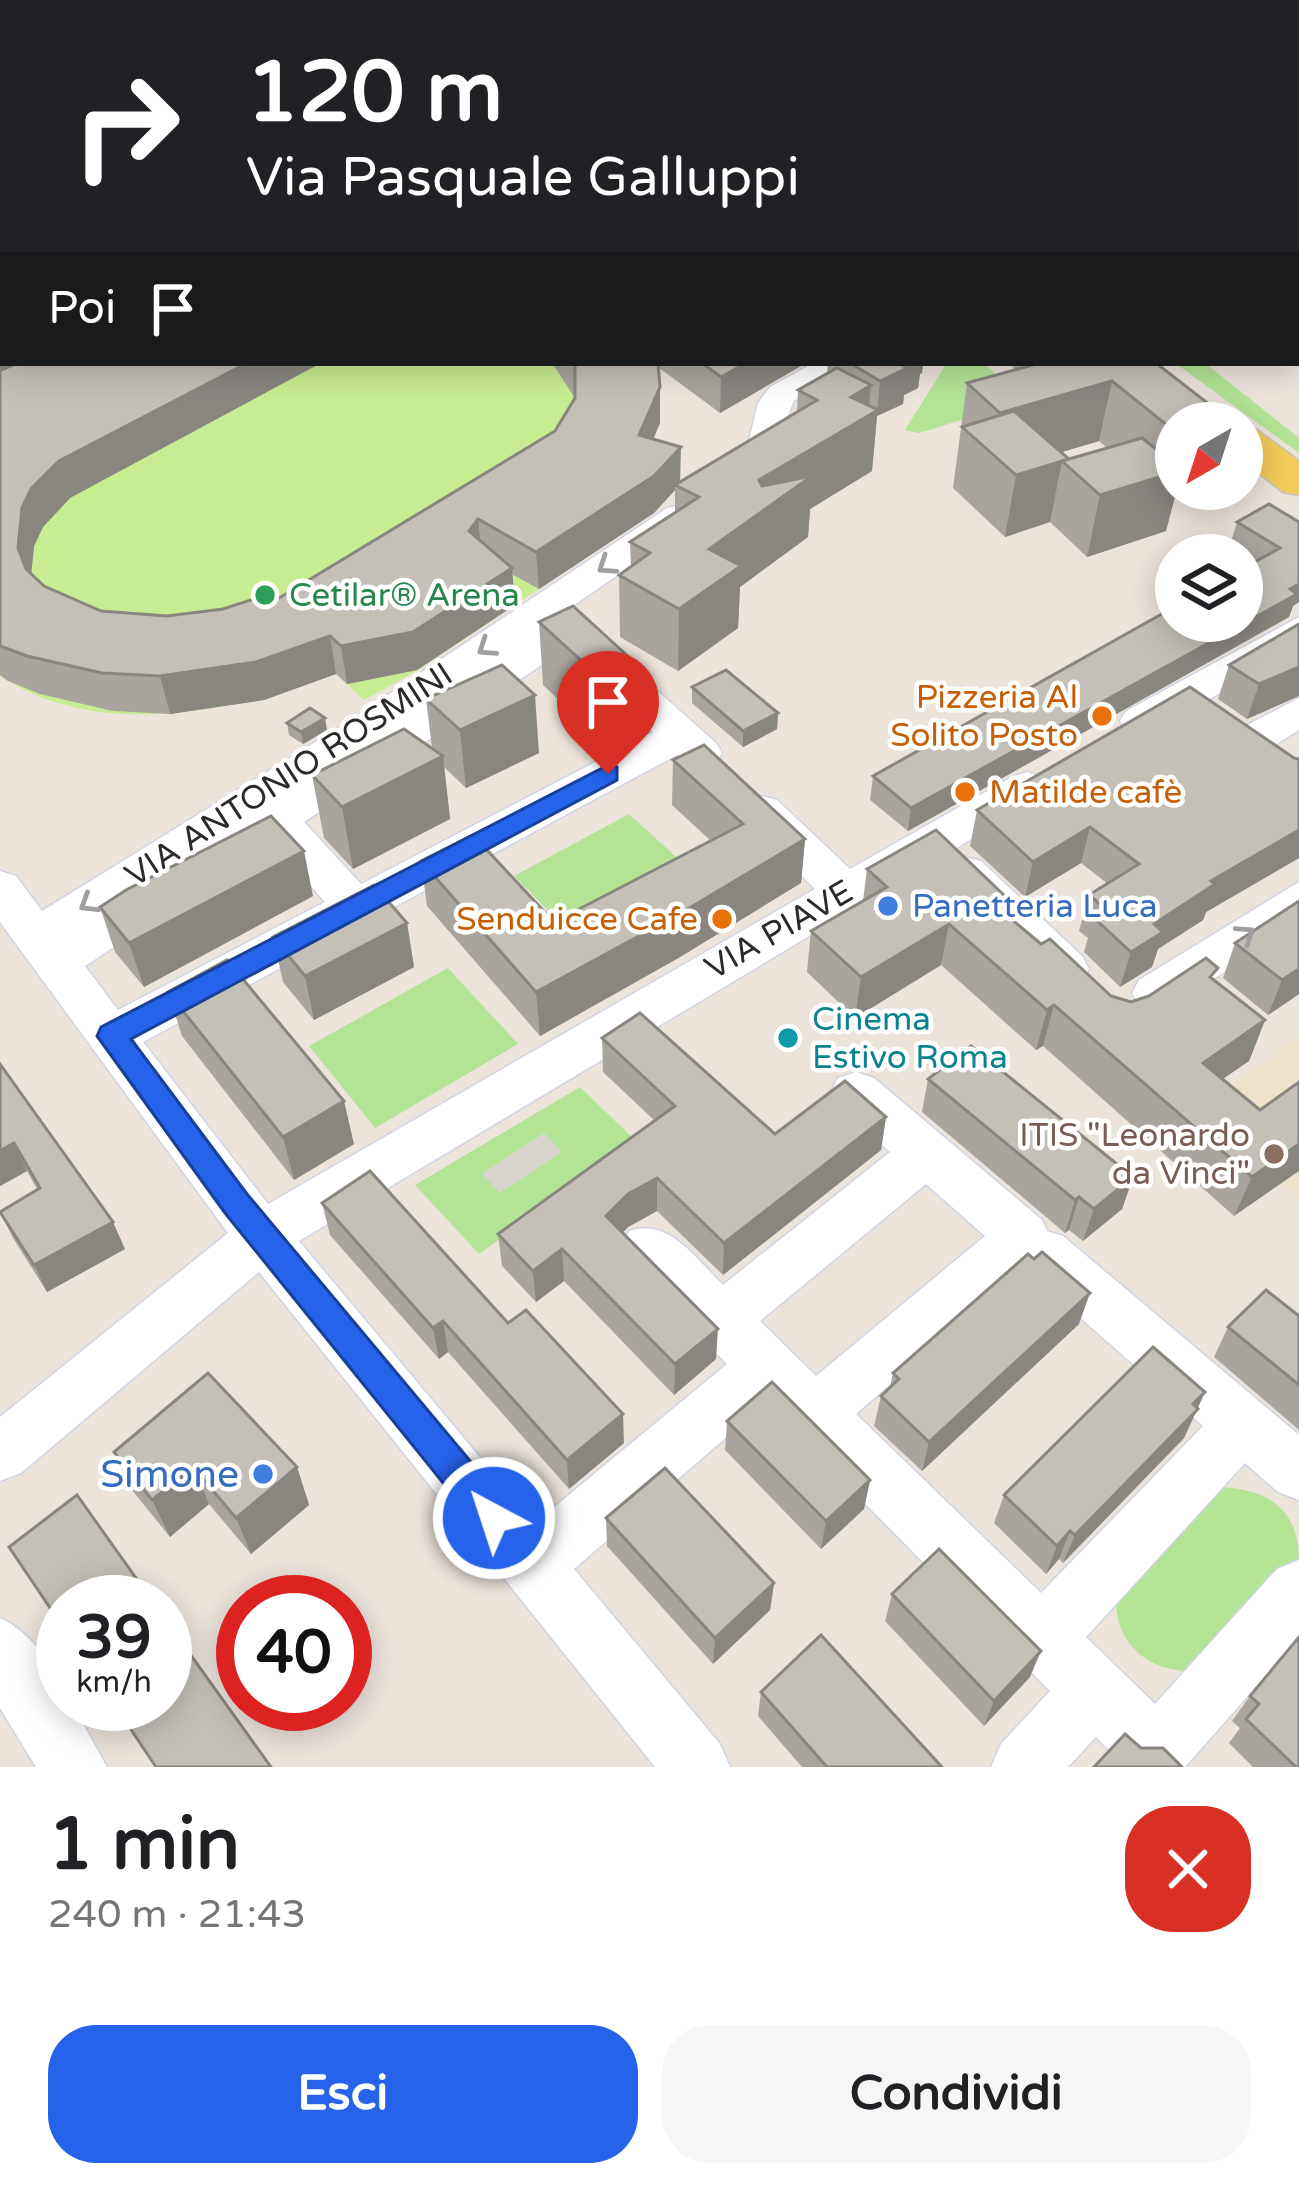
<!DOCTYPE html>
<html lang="it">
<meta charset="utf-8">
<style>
body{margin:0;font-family:"Varela Round",sans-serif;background:#f6f6f6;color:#202124;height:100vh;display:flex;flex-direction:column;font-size:45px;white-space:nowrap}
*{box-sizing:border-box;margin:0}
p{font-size:39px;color:#757577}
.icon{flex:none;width:66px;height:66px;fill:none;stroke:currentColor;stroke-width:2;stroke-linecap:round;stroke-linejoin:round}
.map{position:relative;height:1767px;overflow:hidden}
.details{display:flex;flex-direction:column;background:#fff;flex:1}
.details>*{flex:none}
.top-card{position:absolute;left:0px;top:0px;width:1299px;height:366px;box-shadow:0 6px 30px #0003;background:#202124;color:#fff;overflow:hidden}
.needle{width:78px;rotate:219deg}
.tools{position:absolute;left:1155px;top:402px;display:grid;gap:24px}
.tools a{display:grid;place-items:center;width:108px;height:108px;border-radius:50%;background:#fff;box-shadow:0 6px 30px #0003;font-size:60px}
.speed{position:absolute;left:36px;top:1575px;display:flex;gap:24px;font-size:60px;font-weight:700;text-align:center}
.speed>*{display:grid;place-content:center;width:156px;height:156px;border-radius:50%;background:#fff;box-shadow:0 6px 30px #0003;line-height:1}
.speed small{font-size:30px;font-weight:400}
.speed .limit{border:18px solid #d22;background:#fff;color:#111}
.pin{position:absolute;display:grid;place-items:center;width:102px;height:102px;color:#fff;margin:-123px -51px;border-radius:50% 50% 50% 0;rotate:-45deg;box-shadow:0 0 12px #0007}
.pin .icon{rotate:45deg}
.me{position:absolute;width:132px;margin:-66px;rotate:320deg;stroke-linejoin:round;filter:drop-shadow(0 0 9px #0008)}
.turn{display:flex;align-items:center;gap:42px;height:252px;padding:0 48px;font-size:54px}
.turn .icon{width:156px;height:156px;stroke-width:2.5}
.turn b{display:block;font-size:84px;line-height:102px}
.then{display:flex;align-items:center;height:114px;padding:0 48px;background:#0003;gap:24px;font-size:45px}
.round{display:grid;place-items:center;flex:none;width:126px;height:126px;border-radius:48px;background:#f6f6f6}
.summary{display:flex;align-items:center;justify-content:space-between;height:204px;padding:0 48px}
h1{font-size:72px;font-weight:800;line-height:90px}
.primary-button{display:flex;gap:24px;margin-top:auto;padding:24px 48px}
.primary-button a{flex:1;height:138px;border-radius:48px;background:#2563eb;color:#fff;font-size:48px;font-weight:800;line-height:138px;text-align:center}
.primary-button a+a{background:#f6f6f6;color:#202124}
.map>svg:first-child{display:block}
.education{fill:#eee2ca}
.green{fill:#b3e496}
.pitch{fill:#c8ec92}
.plaza{fill:#d8d4ce}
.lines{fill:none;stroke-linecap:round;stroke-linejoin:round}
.minor-casing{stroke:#d0d4e3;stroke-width:3}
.major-casing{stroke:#c3c3c3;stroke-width:3}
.minor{fill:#fff;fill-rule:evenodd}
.major{fill:#f3cb59;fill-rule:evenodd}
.wall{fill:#a9a49d;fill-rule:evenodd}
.shaded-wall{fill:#898680}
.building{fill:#c4bfb7;stroke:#898680;stroke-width:3}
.oneway{stroke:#9f9f9f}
.route{fill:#2563eb;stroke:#184099;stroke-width:3}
.leisure-dot{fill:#2e9e5b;stroke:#fff;stroke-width:4.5}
.food-dot{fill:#e8710a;stroke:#fff;stroke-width:4.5}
.shop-dot{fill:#3f7fe0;stroke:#fff;stroke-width:4.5}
.culture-dot{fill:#0f9aa8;stroke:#fff;stroke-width:4.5}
.education-dot{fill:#8d6e63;stroke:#fff;stroke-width:4.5}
.labels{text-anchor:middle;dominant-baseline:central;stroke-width:9;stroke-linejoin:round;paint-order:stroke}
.leisure-label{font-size:33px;fill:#27864d;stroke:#fff;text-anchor:start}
.food-label{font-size:33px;fill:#c56008;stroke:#fff;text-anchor:end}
.street-label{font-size:33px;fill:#2a2a2a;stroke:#fff}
.shop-label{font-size:33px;fill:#366cbe;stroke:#fff;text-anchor:start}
.culture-label{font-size:33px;fill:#0d838f;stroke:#fff;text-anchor:start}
.education-label{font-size:33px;fill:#785e54;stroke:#fff;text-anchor:end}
.near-shop-label{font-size:39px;fill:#366cbe;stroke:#fff;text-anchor:end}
</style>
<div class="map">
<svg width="1299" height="1767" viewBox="0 0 1299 1767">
<rect width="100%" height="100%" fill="#ece4db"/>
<polygon class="education" points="1299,1037 1299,1198 1198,1110"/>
<g class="green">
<polygon points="942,363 983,363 1026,400 919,433 905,430 945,366"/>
<polygon points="1175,363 1205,363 1299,438 1299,453"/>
<polygon points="629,814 684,864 567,930 514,876"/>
<polygon points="448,968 518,1044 375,1128 309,1046"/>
<polygon points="580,1087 636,1141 479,1254 415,1185"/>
<path d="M1224,1487C1271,1491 1299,1511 1299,1561L1196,1671C1151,1674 1114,1645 1116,1598Z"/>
</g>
<path class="pitch" d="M214,363H638L658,403L655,445L680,484L643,519L418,670L364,700L336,674C233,711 100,742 0,676V474Z"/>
<polygon class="plaza" points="544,1133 562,1152 500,1193 482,1174"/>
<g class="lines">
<defs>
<g id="minor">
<polygon points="1299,206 1299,225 1296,226 1296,207"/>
<path d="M814,363H858L794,401C777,436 786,453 752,483H728L722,476L747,449L758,403L770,387Z"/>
<path d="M680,505L693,508L698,516L693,524L565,611L585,631L581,636L599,639L716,743L722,753L716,763L701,767L677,755L143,1042L268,1204L815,889L747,822L740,811L747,800L762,796L777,800L850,869L1012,777L1027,772L1042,777L1048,787L1042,797L299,1241L535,1523L727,1364L629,1265L621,1248L629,1231C669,1217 696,1259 723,1285L890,1152L838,1106L831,1092L838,1078L856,1072L874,1078L1042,1220L1047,1231L1063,1236L1299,1435V1500L1278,1492L1245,1463L1086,1637L1155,1704L1277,1569L1299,1560V1638L1185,1767H1126L1096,1737L1068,1767H991L1001,1744L1050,1691L766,1403L574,1569L720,1744L730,1767H655L259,1272L21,1473L0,1481V1417L228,1233L0,922V871L16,876L42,911L343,725L667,508ZM566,649L653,732L361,884L304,822ZM272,843L325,902L118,1010L85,966L175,907L182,895L175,883L162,879L203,853L209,864L225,869ZM926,1184L985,1236L816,1376L760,1321ZM1024,1268L1203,1426L1041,1593L856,1414Z"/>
<polygon points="1299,617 1299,646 1156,731 1126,731 1120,721 1126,711"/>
<polygon points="1299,698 1299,730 1262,753 1232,753 1226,743 1232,733"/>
<polygon points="965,857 981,861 1082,956 1089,969 1082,982 1065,987 1048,982 949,885 943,873 949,861"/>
<polygon points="1299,882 1299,922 1173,1006 1156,1011 1139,1006 1132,993 1139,980"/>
<path d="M0,1618C28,1630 63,1672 63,1704H72L107,1767H36L0,1708Z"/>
</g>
<polygon id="major" points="1242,426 1257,430 1299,461 1299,495 1283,492 1242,460"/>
</defs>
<use href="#minor" class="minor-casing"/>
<use href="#major" class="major-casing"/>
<use href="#minor" class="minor"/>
<use href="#major" class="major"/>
</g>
<g class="wall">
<polygon points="0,0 1299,0 1299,194 1296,193 1296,3 3,3 3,30 0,31"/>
<polygon points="0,205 3,363 70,498 43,527 34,546 31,573 44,586 101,611 167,616 223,609 279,598 555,431 575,398 552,363 806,363 720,413 658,367 660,387 660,423 653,439 680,482 797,412 798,390 827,374 828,363 923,363 922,373 920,374 918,388 904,395 903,404 877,416 872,471 810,509 808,537 740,587 738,628 678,671 620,637 619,575 631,567 630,542 675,512 675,490 654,513 539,589 512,574 515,605 417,670 347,684 336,674 264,700 170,714 113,711 40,694 8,681 0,675"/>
<polygon points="1296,250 1299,252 1299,363 1296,361"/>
<path d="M1009,363H1156L1176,423L1177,489L1166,531L1087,557L1050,522L1005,537L953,488L967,383L1016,370ZM1099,441L1107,448L1069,459L1062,452Z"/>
<polygon points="1237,522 1299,522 1299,602 1293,606 1289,617 908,831 870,800 873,776 1257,561 1230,545"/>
<polygon points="573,606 632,722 599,738 543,685 539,622"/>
<polygon points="1299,624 1299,696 1247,719 1218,699 1229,665"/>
<polygon points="692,687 778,713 777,729 743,747 692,703"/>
<polygon points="426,699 539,753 466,788 444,767 450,819 353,869 324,838 312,775 432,748"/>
<polygon points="287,723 327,730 303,744 289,735"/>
<polygon points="1294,758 1299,759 1299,858 1206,912 1203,920 1158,949 1152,967 1120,987 1084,952 1088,938 1079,931 1089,895 1108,884 1081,863 1025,897 970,846 977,810"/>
<polygon points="673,760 805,839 801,883 680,957 540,1036 427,906 421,861 554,922 711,841 672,805"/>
<polygon points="867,869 1010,901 1007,915 1041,944 1111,996 1131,1002 1214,979 1265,1020 1249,1061 1222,1079 1260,1110 1299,1082 1234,1216 1043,1046 1036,1050 941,965 855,1018 807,972 811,931 863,901"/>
<polygon points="313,896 144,987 115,952 100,907"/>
<polygon points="1299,901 1299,994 1268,1015 1223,978 1235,943"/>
<polygon points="407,923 414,967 314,1020 283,982 273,937"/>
<polygon points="168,992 354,1144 294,1180 182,1036"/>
<polygon points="602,1038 775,1134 886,1117 881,1150 723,1275 657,1211 628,1227 623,1232 716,1359 674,1395 564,1281 536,1302 502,1266 498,1234 655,1121 603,1072"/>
<polygon points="0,1064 125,1249 47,1292 13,1238 0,1212 37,1189 27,1171 0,1186"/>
<polygon points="928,1079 1133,1177 1122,1209 1083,1241 1069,1230 1065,1233 922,1112"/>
<polygon points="322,1203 508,1323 624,1443 569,1489 448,1352 439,1359 330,1235"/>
<polygon points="1299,1316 1299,1430 1214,1357 1228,1327"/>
<polygon points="1079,1324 922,1471 874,1426 881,1396 890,1387 893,1373"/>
<polygon points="1205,1392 1184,1438 1063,1563 1059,1559 1046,1574 994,1523 1004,1495"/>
<polygon points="727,1421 870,1480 864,1509 821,1549 725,1450"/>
<polygon points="114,1452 297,1467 309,1505 251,1554 209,1504 170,1537 132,1490"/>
<polygon points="606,1518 774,1583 770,1610 713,1664 607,1546"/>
<polygon points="892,1594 1030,1677 984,1726 885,1621"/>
<polygon points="1299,1637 1299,1767 1253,1767 1229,1743 1240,1728 1232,1721 1250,1696"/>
<polygon points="761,1692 942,1767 802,1767 758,1716"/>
</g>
<g class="shaded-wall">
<polygon points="0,5 3,17 3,30 0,31"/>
<polygon points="3,157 3,194 0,196 0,158"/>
<polygon points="3,262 3,301 0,302 0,263"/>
<polygon points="3,338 3,363 37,363 0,380 0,339"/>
<polygon points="247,363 321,363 70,498 43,527 34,546 30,586 18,548 22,508 31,489 59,461"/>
<polygon points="746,363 806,363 720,413 721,377"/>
<polygon points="899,363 923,363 922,373 920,374 918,388 904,395 903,404 877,416 872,471 810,509 808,537 740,587 738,628 678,671 679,609 709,549 759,480 851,397 871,385 868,416 877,411 880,381"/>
<polygon points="1112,381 1099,441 1008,468 993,455 1000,413"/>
<polygon points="660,387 660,423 639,472 639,435"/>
<polygon points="1223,415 1221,423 1195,423"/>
<polygon points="1176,429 1177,489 1166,531 1087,557 1100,495 1161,476 1173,430"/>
<polygon points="681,447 680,484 675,485 675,490 654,513 539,589 536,552"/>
<polygon points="1062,461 1050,522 1005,537 1016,475"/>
<polygon points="478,519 482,556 469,531"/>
<polygon points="512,568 515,605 417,670 347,684 341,646"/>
<polygon points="1299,584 1299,602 1293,606 1289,617 908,831 911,808"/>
<polygon points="330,636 336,674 264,700 170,714 160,676"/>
<polygon points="631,659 632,722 599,738 597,675"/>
<polygon points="1299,667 1299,696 1247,719 1259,684"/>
<polygon points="535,695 539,753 466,788 460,730"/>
<polygon points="778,713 777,729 743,747 743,731"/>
<polygon points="325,718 327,730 303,744 301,732"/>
<polygon points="443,756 450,819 353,869 342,807"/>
<polygon points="1090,827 1081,863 1025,897 1033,862"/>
<polygon points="1299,830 1299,858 1206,912 1203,920 1158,949 1152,967 1120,987 1131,952 1154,924 1211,881"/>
<polygon points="805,839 801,883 680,957 540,1036 536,992"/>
<polygon points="304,851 313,896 144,987 129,943"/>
<polygon points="1010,901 1001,942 998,908"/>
<polygon points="407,923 414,967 314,1020 305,976"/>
<polygon points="949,924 941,965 855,1018 861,977"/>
<polygon points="1299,969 1299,994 1268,1015 1282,980"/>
<polygon points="1054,1005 1043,1046 1036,1050 1047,1010"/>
<polygon points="1265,1020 1249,1061 1188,1103 1203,1063"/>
<polygon points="344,1101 354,1144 294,1180 283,1137"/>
<polygon points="886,1117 881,1150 723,1275 724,1243"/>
<polygon points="14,1143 27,1171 0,1186 0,1151"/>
<polygon points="1299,1144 1299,1171 1234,1216 1252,1177"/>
<polygon points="1133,1177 1122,1209 1083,1241 1094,1209"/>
<polygon points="657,1178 657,1211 628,1227 608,1248 606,1216 628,1194"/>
<polygon points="1079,1197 1069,1230 1065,1233 1075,1200"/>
<polygon points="113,1222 125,1249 47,1292 34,1265"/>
<polygon points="562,1249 564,1281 536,1302 533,1271"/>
<polygon points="1090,1293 1079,1324 922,1471 929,1442"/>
<polygon points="443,1321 448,1352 439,1359 433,1328"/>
<polygon points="718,1329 716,1359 674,1395 675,1364"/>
<polygon points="1205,1392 1184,1438 1063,1563 1075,1535"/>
<polygon points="623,1414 624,1443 569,1489 567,1460"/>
<polygon points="193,1467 209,1504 170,1537 152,1500"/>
<polygon points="297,1467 309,1505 251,1554 236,1518"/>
<polygon points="870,1480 864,1509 821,1549 826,1521"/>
<polygon points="1070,1531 1059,1559 1046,1574 1057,1546"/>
<polygon points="774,1583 770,1610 713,1664 715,1638"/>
<polygon points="1041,1651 1030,1677 984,1726 994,1701"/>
</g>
<g class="building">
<polygon points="78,0 1299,0 1299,65 1296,67 1296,3 76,3"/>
<polygon points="1296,75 1299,76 1299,157 1296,156"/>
<polygon points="3,78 3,157 0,158 0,79"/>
<polygon points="0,205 3,206 3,262 0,263"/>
<polygon points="1296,250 1299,252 1299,331 1296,329"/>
<polygon points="3,298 3,338 0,339 0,299"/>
<polygon points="17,363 247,363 59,461 31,489 22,508 18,548 26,569 44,586 101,611 167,616 223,609 272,593 279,598 555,431 575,398 575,363 658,363 660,387 639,435 681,447 654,476 536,552 478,519 469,531 512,568 413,632 341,646 330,636 256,662 160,676 102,673 27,656 0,646 0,371"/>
<polygon points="702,363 746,363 721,377"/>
<polygon points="850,363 899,363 907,368 880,381"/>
<polygon points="1040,363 1156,363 1223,415 1195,423 1176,423 1176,429 1173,430 1112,381 1000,413 967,383"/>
<polygon points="837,368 871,385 851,397 878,410 759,480 762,486 812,476 709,549 741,566 679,609 619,575 650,553 630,542 699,497 675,485 817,400 798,390"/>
<polygon points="1014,411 1069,459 1016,475 962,427"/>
<polygon points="1142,438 1176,465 1176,472 1100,495 1062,461"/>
<polygon points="1269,504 1299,522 1299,584 1290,589 1297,594 911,808 873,776 1176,606 1176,621 1242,621 1242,569 1280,548 1237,522"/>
<polygon points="573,606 631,659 597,675 539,622"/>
<polygon points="1299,624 1299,667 1259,684 1229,665"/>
<polygon points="502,665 535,695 460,730 426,699"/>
<polygon points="726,670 778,713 743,731 692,687"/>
<polygon points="1190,687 1294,758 1299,759 1299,830 1211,881 1215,884 1154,924 1163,932 1131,952 1093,917 1106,909 1089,895 1139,864 1090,827 1033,862 977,810"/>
<polygon points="310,708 325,718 301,732 287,723"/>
<polygon points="404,729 443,756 342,807 312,775"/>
<polygon points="704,745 805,839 681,913 536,992 421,861 473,835 554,922 743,824 673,760"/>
<polygon points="271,816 304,851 129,943 100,907 126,890"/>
<polygon points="936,830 1010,901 998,908 1041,944 1050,939 1111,996 1131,1002 1149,996 1206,958 1218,968 1210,977 1265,1020 1203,1063 1260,1110 1299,1082 1299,1144 1252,1177 1054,1005 1047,1010 949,924 861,977 811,931 887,887 867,869"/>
<polygon points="374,885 407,923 305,976 273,937"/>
<polygon points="1299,901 1299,969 1282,980 1235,943"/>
<polygon points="227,960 344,1101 283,1137 168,992"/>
<polygon points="640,1013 775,1134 845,1081 886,1117 724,1243 657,1178 628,1194 606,1216 718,1329 675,1364 562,1249 533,1271 498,1234 675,1106 602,1038"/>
<polygon points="971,1046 1133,1177 1094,1209 1079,1197 1075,1200 928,1079"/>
<polygon points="0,1064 113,1222 34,1265 0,1212 40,1188 14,1143 0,1151"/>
<polygon points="370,1171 508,1323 526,1310 623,1414 567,1460 443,1321 433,1328 322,1203"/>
<polygon points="1042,1252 1090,1293 929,1442 881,1396 899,1379 893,1373 1028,1254 1034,1259"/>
<polygon points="1266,1290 1299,1316 1299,1385 1228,1327"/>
<polygon points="1153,1347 1205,1392 1193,1404 1198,1409 1075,1535 1070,1531 1057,1546 1004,1495"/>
<polygon points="208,1373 297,1467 236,1518 193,1467 152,1500 114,1452"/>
<polygon points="772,1382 870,1480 826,1521 727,1421"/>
<polygon points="665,1468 774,1583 715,1638 606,1518"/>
<polygon points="77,1495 153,1602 63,1602 63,1627 9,1547"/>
<polygon points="939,1549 1041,1651 994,1701 892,1594"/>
<polygon points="165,1619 271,1767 156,1767 114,1704 165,1704"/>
<polygon points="821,1635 942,1767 827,1767 761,1692"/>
<polygon points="1299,1637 1299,1767 1296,1767 1246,1719 1259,1704 1250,1696"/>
<polygon points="1125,1734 1141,1748 1163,1748 1182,1767 1094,1767"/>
</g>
<defs><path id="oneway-chevron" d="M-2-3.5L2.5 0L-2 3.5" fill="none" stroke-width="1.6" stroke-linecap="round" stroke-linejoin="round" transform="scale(3)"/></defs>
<g class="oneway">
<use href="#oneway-chevron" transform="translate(606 566) rotate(146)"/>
<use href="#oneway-chevron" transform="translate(486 648) rotate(146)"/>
<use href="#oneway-chevron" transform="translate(88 904) rotate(148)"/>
<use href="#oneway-chevron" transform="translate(1246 934) rotate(-34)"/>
</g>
<polygon class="route" points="608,765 617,767 617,780 131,1039 247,1194 507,1505 513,1518 507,1531 494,1536 482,1531 225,1213 97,1036 101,1027"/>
<circle class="leisure-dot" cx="265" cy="595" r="12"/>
<g class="food-dot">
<circle cx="1102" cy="716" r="12"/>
<circle cx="965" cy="792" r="12"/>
<circle cx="722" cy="919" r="12"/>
</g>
<g class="shop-dot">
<circle cx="888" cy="906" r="12"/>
<circle cx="263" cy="1474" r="12"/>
</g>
<circle class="culture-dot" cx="788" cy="1038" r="12"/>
<circle class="education-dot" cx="1274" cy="1154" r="12"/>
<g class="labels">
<g class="leisure-label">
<text x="289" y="595">Cetilar® Arena</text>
</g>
<g class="food-label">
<text x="1078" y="697">Pizzeria Al<tspan x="1078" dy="38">Solito Posto</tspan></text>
<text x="989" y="792" text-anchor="start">Matilde cafè</text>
<text x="698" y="919">Senduicce Cafe</text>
</g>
<g class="street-label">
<text transform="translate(289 775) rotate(-33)">VIA ANTONIO ROSMINI</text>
<text transform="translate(779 930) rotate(-30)">VIA PIAVE</text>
</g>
<g class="shop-label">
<text x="912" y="906">Panetteria Luca</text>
</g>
<g class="culture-label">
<text x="812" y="1019">Cinema<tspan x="812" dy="38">Estivo Roma</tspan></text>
</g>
<g class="education-label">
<text x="1250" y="1135">ITIS "Leonardo<tspan x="1250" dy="38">da Vinci"</tspan></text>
</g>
<g class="near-shop-label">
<text x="239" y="1474">Simone</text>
</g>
</g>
</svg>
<div class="tools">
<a><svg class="needle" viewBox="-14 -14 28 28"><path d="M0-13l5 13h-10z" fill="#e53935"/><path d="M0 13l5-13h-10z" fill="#757577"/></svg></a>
<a><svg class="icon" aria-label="layers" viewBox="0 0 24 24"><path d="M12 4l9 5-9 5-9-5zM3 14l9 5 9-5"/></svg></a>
</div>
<div class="speed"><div>39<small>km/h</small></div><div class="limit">40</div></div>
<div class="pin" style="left:608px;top:774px;background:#d93025"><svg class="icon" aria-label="arrive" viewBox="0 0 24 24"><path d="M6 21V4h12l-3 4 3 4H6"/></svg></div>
<svg class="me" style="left:494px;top:1518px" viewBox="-20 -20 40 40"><circle r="17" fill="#2563eb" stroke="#fff" stroke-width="3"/><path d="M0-11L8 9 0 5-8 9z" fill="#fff"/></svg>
<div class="top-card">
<div class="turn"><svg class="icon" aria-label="right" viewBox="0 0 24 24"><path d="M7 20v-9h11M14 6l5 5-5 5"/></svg><div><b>120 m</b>Via Pasquale Galluppi</div></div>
<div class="then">Poi<svg class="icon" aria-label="arrive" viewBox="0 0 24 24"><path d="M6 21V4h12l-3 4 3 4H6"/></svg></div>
</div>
</div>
<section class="details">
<div class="summary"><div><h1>1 min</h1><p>240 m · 21:43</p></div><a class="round" style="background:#d93025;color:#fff"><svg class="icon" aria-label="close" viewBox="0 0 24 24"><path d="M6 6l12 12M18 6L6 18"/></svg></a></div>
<div class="primary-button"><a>Esci</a><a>Condividi</a></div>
</section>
